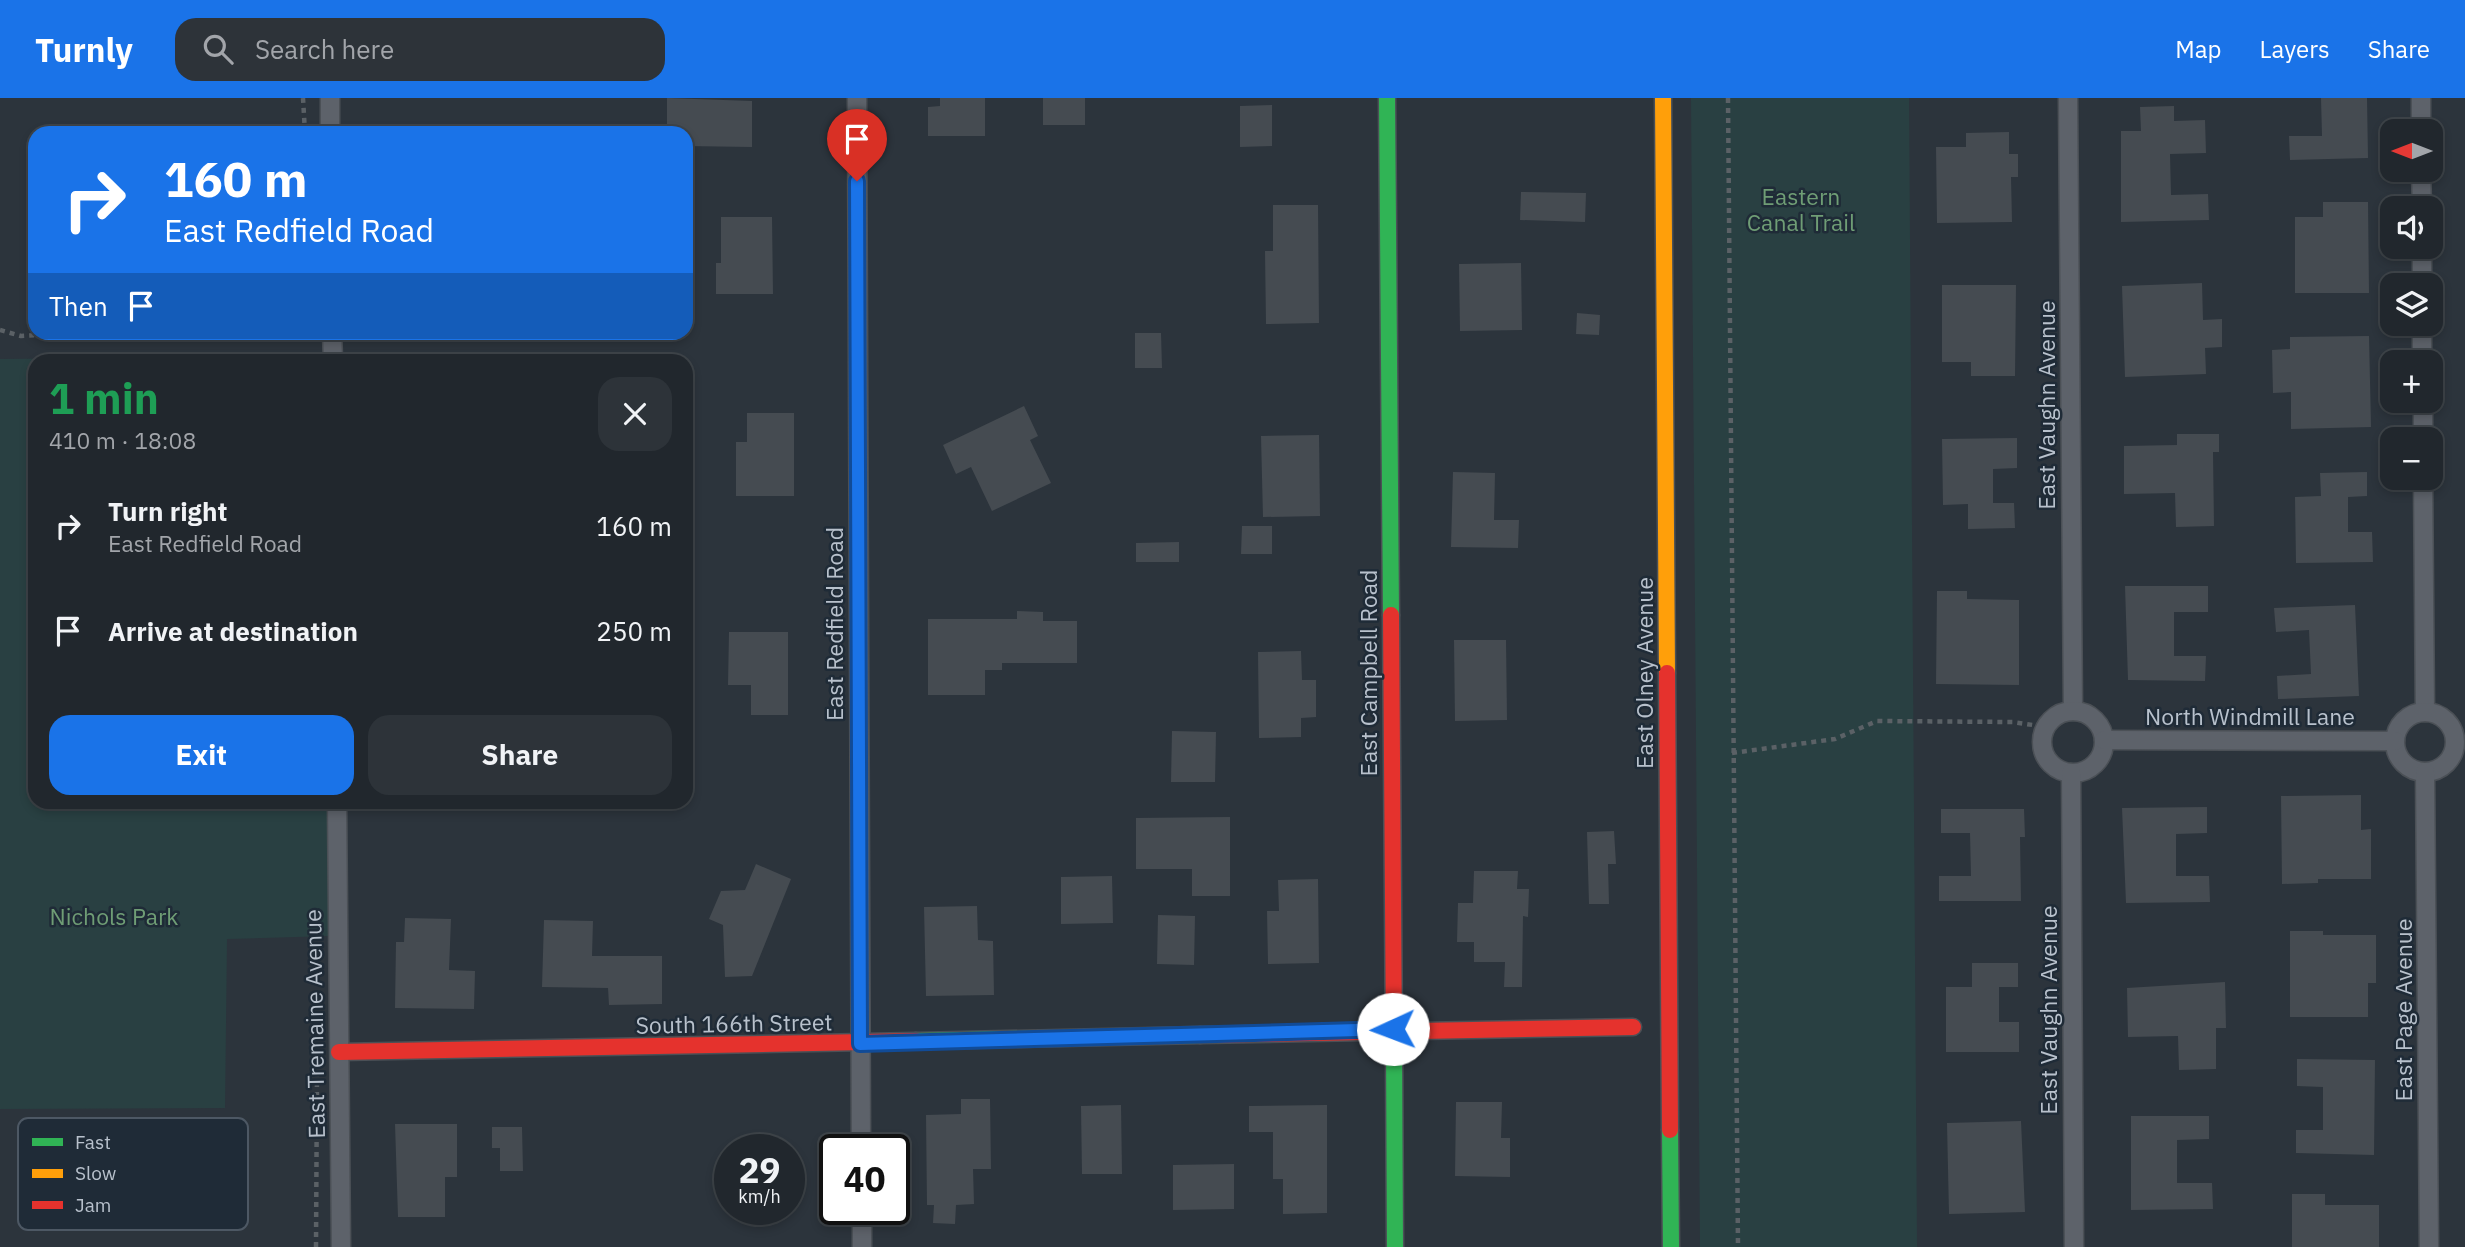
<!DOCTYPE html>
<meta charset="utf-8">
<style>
body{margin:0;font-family:"IBM Plex Sans",sans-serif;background:#2d3339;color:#f1f3f6;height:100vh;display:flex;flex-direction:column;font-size:26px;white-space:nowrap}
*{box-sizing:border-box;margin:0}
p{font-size:23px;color:#a2a5aa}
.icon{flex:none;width:38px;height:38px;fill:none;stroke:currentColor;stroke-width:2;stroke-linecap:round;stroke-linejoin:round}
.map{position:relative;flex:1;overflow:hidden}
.drawer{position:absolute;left:28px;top:256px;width:665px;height:455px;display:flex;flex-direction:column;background:#21272d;border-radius:21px;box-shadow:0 4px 10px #0003,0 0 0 2px #3e4449}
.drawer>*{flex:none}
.guide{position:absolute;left:28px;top:28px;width:665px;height:214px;border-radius:21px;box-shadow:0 4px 10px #0003,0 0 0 2px #3e4449;background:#1a73e8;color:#fff;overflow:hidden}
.needle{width:46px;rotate:270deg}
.buttons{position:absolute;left:2380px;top:21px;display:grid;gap:14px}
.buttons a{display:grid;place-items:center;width:63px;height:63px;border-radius:14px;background:#21272d;box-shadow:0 4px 10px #0003,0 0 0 2px #3e4449;font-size:35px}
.speed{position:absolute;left:714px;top:1036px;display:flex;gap:14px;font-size:35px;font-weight:700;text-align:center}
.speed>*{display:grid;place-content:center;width:91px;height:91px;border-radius:50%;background:#21272d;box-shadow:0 4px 10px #0003,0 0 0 2px #3e4449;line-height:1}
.speed small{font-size:18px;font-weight:400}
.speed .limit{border:4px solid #111;border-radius:10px;background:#fff;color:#111}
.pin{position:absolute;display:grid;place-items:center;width:60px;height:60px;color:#fff;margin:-72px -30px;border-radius:50% 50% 50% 0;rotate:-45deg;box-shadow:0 0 7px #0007}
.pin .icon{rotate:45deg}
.me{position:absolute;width:77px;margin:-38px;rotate:268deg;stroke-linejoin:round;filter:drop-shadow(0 0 5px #0008)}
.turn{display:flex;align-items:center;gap:24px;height:147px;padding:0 21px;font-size:32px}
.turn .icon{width:91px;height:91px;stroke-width:2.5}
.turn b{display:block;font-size:49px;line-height:60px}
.then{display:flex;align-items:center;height:66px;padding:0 21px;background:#0003;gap:14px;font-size:26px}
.round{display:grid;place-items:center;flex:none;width:74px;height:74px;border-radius:21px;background:#2d3339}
.head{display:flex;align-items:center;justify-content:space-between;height:119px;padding:0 21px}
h1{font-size:42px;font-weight:800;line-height:52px;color:#1e9e55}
.action{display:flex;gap:14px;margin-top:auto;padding:14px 21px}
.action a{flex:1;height:80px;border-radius:21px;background:#1a73e8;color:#fff;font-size:28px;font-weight:800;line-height:80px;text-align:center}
.action a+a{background:#2d3339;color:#f1f3f6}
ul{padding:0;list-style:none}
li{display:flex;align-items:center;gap:21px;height:105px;padding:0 21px}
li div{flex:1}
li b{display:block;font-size:26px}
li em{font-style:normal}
header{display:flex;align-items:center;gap:42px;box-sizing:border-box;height:98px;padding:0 35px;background:#1a73e8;color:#fff}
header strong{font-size:33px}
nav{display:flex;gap:38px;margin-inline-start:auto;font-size:24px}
.search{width:490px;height:63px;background:#2d3339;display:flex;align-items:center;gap:18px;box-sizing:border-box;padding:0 24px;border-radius:21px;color:#a2a5aa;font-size:26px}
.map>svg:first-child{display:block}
.green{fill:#294042}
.building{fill:#454b51}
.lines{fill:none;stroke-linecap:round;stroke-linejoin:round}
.street-casing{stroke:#4b5056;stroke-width:21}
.fast-casing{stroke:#4b5056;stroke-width:19}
.slow-casing{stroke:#4b5056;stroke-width:19}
.jam-casing{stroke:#4b5056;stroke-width:19}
.path{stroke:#5b6166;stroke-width:4.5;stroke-dasharray:5 5;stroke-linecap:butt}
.street{stroke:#5d626a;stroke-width:18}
.fast{stroke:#30b455;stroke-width:16}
.slow{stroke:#ff9f0a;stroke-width:16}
.jam{stroke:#e5322d;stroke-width:16}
.route-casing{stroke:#114b97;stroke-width:18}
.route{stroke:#1a73e8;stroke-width:12}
.labels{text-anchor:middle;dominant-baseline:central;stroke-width:5;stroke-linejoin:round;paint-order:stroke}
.park-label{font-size:23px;fill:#6f9d75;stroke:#1f2b37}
.street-label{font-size:23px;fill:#b8c1cc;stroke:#1f2b37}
.key{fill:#1f2b37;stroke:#4d5864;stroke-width:2}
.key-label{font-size:19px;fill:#b8c1cc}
</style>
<header>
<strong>Turnly</strong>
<div class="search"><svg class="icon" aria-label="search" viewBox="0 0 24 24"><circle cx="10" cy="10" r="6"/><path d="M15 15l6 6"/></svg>Search here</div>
<nav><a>Map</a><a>Layers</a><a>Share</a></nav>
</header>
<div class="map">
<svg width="2465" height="1149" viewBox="0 0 2465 1149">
<rect width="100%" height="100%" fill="#2c343c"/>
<g class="green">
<polygon points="1691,0 1909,0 1917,1149 1700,1149"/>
<polygon points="339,258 339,262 35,262 35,704 331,704 329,838 227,841 225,1010 0,1011 0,261"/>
</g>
<g class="building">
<polygon points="667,0 752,3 752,49 686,48 686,35 667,35"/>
<polygon points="940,0 985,0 985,38 928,38 928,9 940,8"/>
<rect x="1043" y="0" width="42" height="27"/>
<polygon points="2321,0 2367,0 2368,60 2290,62 2289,38 2322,38"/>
<polygon points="1272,7 1272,48 1240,49 1240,8"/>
<polygon points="2174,8 2174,23 2205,22 2206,55 2170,56 2171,97 2208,96 2209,122 2121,124 2121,33 2141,33 2140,9"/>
<polygon points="2009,34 2009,56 2018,56 2018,79 2011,79 2012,124 1937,125 1936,49 1966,49 1966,35"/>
<polygon points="1521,94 1586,95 1585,124 1520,122"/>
<polygon points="2323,104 2368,104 2369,195 2295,195 2295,119 2323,119"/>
<polygon points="1273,107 1318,107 1319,225 1266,226 1265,153 1273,153"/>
<polygon points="721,119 772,119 773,196 716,196 716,165 721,165"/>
<polygon points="1521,165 1522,232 1460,233 1459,166"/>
<polygon points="2202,185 2203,222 2222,221 2222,249 2205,250 2206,276 2125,279 2122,188"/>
<polygon points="1942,187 2016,187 2015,278 1971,278 1971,264 1942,264"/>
<polygon points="1577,215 1600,217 1599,237 1576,236"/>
<polygon points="1135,235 1161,235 1162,270 1135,270"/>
<polygon points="2369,238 2371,329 2291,331 2291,294 2273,295 2272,252 2290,251 2290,239"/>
<polygon points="1024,308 1038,338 1030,342 1051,385 992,413 971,369 956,376 943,347"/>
<polygon points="747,315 794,315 794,398 736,398 736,344 747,344"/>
<polygon points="2177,336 2219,336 2219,354 2213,354 2214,428 2176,429 2175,395 2124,396 2124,348 2177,347"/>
<polygon points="1319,337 1320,418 1263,419 1261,338"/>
<polygon points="2017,340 2017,370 1993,371 1993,405 2014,405 2015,430 1968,431 1968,406 1943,407 1942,341"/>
<polygon points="1453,374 1495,375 1494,422 1519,422 1518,450 1451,449"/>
<polygon points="2367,374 2367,398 2348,399 2348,434 2372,434 2373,464 2296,465 2295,399 2321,398 2320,375"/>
<polygon points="1242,428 1272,428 1272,456 1241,456"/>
<polygon points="1179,444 1179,464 1136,464 1136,445"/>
<polygon points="2125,488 2208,488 2208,514 2174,514 2174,558 2206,558 2205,583 2128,582"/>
<polygon points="1937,493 1967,493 1967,501 2019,502 2019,587 1936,586"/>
<polygon points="2355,507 2359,598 2278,601 2277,578 2311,576 2309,532 2276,534 2274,510"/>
<polygon points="1017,513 1043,514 1043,523 1077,523 1077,565 1002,565 1002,572 985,572 985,597 928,597 928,521 1017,521"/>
<polygon points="729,534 788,534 788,617 751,617 751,587 728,587"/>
<polygon points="1454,542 1506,542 1507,622 1455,623"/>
<polygon points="1301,553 1302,582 1316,582 1316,619 1301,620 1301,639 1259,640 1258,554"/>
<polygon points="1172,633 1216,634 1215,684 1171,684"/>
<polygon points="2361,697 2361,732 2371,731 2371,781 2318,781 2318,785 2282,786 2281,698"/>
<polygon points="2207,709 2207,735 2176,736 2176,778 2209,778 2210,804 2126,805 2122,710"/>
<polygon points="1941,711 2024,711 2025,739 2020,739 2021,803 1939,803 1939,778 1971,778 1970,735 1941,735"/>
<polygon points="1230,719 1230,798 1192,798 1192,771 1136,771 1136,720"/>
<polygon points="1614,733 1616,766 1608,766 1609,806 1589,806 1587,734"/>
<polygon points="756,766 791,781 752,878 725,879 723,827 709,821 721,793 745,792"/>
<polygon points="1474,773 1518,773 1517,791 1529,791 1528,819 1523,818 1522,889 1504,889 1505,864 1474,864 1474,844 1457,844 1458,805 1473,805"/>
<polygon points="1112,778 1113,825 1061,826 1061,779"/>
<polygon points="1318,781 1319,865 1268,866 1267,813 1279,813 1278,782"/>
<polygon points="977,808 978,842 993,843 994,897 926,898 924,809"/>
<polygon points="1158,817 1195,818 1194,867 1157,866"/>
<polygon points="405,820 451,821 449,872 475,873 474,911 395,910 396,844 404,844"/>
<polygon points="544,822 593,823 592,858 662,858 662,906 609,907 608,890 542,889"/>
<polygon points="2290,833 2323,833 2323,837 2376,837 2376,885 2368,885 2368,919 2290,919"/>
<polygon points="1972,865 2018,865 2018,889 1999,889 1999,924 2019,924 2019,954 1946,954 1946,889 1972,889"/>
<polygon points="2225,884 2226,930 2216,930 2216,971 2179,972 2178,938 2128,939 2127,890"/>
<polygon points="2297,961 2375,962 2374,1057 2296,1055 2296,1032 2323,1032 2323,989 2297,988"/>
<polygon points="961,1001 990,1001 991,1071 973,1071 974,1106 956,1107 955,1126 933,1125 934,1107 927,1107 926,1017 961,1016"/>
<polygon points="1456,1004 1502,1004 1501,1040 1510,1040 1510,1079 1455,1078"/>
<polygon points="1121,1007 1122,1076 1082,1076 1081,1008"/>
<polygon points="1327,1007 1327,1115 1283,1116 1283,1081 1273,1081 1273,1034 1249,1034 1249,1008"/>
<polygon points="2131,1018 2209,1018 2209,1041 2177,1042 2177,1085 2212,1085 2213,1111 2131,1112"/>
<polygon points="2021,1023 2025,1114 1949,1116 1947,1025"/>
<polygon points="395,1026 457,1026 457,1079 445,1079 445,1119 398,1119"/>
<polygon points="492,1029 522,1029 523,1073 500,1073 500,1050 492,1050"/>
<polygon points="1234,1066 1234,1111 1173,1112 1173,1067"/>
<polygon points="2292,1096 2325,1096 2325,1107 2379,1107 2379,1149 2292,1149"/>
</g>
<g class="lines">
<defs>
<g id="street">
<polyline points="330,0 330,35"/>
<polyline points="857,0 861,1052"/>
<polyline points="2068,0 2073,613"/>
<polyline points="2421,0 2421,33"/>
<polyline points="2421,72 2422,110"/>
<polyline points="2422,149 2422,187"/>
<polyline points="2422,226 2422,264"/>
<polyline points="332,234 333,262"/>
<polyline points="2423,303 2423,341"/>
<polyline points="2423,380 2425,614"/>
<circle cx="2073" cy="644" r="31"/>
<circle cx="2425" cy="644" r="30"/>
<polyline points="2104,642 2395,643"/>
<polyline points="2425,674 2429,1149"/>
<polyline points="2071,675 2074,1149"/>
<polyline points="337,704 341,1149"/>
<polyline points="862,1111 862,1149"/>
</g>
<g id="fast">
<polyline points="1387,0 1391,517"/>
<polyline points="916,943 1200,937"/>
<polyline points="1394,945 1395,1149"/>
<polyline points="1670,1032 1671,1149"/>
</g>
<polyline id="slow" points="1663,0 1667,575"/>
<g id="jam">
<polyline points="1391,517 1394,945"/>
<polyline points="1667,575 1670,1032"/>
<polyline points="1200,937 1633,929"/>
<polyline points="339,954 916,943"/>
</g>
</defs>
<use href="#street" class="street-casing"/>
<use href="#fast" class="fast-casing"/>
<use href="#slow" class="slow-casing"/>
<use href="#jam" class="jam-casing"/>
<g class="path">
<polyline points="303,0 305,35"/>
<polyline points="1728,0 1738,1149"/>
<polyline points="0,232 21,238 86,234"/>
<polyline points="247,234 257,234"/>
<polyline points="1732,655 1835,641 1877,623 2013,624 2046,629"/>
<polyline points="316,1149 317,971"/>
</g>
<use href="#street" class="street"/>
<use href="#fast" class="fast"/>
<use href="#slow" class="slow"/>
<use href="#jam" class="jam"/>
</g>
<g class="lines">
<defs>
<polyline id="route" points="857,83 860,946 1393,931"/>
</defs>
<use href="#route" class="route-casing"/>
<use href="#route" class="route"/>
</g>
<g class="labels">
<g class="park-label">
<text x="1801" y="98">Eastern<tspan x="1801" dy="26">Canal Trail</tspan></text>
<text x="114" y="818">Nichols Park</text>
</g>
<g class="street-label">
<text transform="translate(2046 307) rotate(-90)">East Vaughn Avenue</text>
<text transform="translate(834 526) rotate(-90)">East Redfield Road</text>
<text transform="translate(1368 575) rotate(-90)">East Campbell Road</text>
<text transform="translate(1644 575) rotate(-90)">East Olney Avenue</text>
<text x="2250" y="618">North Windmill Lane</text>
<text transform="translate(2048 912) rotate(-90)">East Vaughn Avenue</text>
<text transform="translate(2403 912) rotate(-90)">East Page Avenue</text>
<text transform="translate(734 925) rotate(-1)">South 166th Street</text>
<text transform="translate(314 926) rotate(-91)">East Tremaine Avenue</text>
</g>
</g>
<rect x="18" y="1020" width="230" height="112" rx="10" class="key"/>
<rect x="32" y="1040" width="31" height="8" fill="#30b455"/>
<rect x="32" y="1071" width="31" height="9" fill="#ff9f0a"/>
<rect x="32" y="1103" width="31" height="8" fill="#e5322d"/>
<g class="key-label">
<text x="75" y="1051">Fast</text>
<text x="75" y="1082">Slow</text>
<text x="75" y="1114">Jam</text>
</g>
</svg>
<div class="buttons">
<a><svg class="needle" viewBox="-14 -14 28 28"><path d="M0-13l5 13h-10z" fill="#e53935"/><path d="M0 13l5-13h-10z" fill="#a2a5aa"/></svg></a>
<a><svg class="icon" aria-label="sound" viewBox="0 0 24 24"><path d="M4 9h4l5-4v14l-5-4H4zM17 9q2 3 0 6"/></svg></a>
<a><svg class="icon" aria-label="layers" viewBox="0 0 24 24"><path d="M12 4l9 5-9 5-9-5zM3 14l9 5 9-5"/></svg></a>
<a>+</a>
<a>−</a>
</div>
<div class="speed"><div>29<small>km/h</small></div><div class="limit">40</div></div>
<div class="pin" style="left:857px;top:83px;background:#d93025"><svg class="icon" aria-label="arrive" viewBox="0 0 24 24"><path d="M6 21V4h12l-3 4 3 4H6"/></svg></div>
<svg class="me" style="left:1393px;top:931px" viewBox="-20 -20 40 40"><circle r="19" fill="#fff"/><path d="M0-13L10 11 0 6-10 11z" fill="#1a73e8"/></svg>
<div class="guide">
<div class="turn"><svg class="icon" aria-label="right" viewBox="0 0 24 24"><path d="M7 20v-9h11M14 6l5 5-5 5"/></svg><div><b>160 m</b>East Redfield Road</div></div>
<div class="then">Then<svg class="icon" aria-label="arrive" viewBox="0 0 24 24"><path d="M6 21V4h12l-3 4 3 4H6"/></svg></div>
</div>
<section class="drawer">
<div class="head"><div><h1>1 min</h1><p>410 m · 18:08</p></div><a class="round"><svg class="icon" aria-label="close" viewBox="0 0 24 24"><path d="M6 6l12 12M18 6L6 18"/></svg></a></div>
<ul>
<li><svg class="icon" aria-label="right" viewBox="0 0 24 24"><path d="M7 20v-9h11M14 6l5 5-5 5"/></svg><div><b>Turn right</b><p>East Redfield Road</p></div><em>160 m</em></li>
<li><svg class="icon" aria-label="arrive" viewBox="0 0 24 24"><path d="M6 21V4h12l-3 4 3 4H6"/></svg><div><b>Arrive at destination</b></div><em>250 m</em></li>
</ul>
<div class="action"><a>Exit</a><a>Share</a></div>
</section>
</div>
